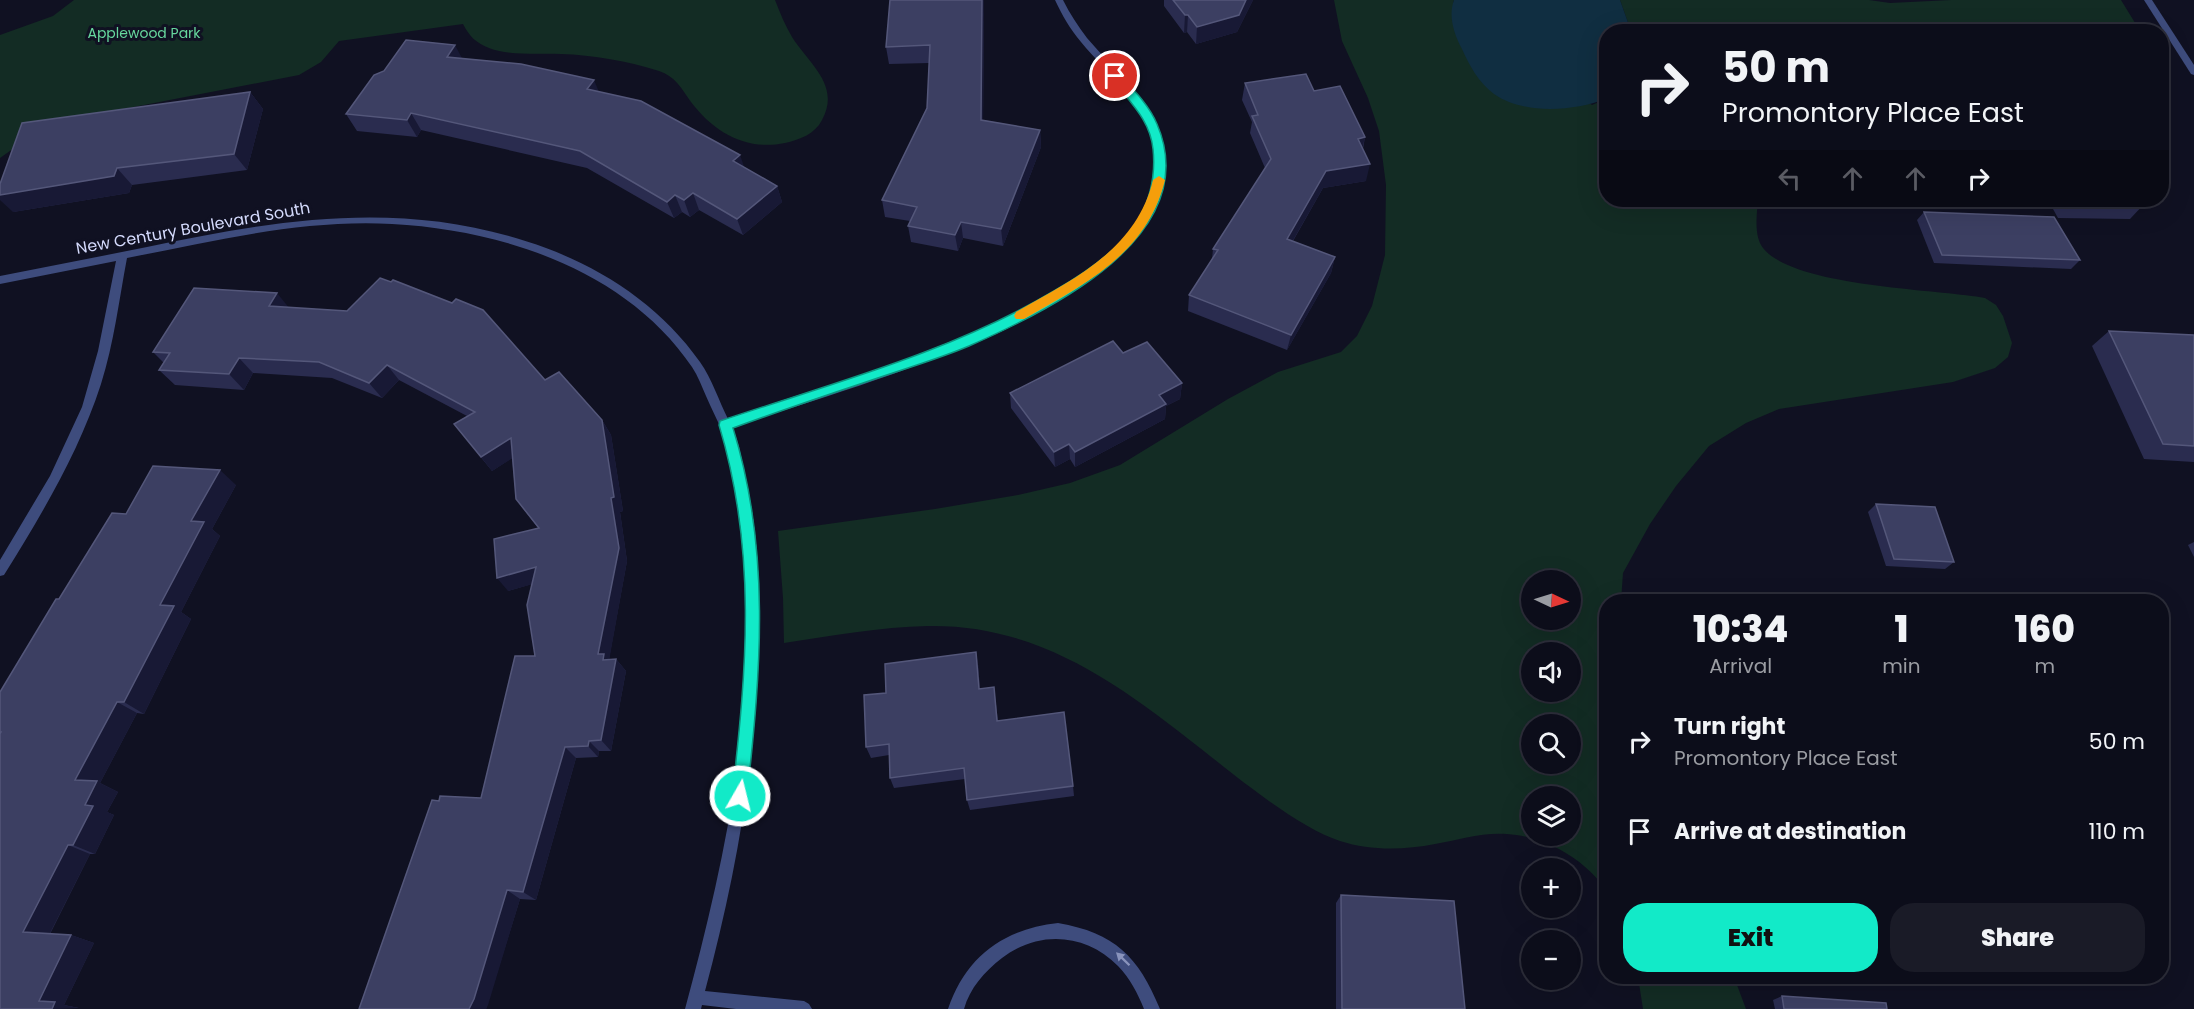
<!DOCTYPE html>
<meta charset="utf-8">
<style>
body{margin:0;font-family:Poppins,sans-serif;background:#1a1b27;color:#f1f3f6;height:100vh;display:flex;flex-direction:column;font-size:22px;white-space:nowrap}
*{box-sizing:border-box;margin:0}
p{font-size:20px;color:#9a9ca2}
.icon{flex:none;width:33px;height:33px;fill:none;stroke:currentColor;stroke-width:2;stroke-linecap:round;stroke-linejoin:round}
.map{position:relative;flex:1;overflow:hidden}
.sheet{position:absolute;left:1599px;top:594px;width:570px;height:390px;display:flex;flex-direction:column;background:#0c0d1a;border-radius:24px;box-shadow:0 6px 24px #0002,0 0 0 2px #2c2d39}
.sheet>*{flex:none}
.hud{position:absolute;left:1599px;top:24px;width:570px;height:183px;border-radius:24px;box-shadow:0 6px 24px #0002,0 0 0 2px #2c2d39;background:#0c0d1a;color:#f1f3f6;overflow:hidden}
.needle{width:39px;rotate:94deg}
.controls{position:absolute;left:1521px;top:570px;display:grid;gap:12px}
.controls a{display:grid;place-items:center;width:60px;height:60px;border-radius:50%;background:#0c0d1a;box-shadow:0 6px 24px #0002,0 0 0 2px #2c2d39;font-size:30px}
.pin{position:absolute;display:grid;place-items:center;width:51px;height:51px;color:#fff;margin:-26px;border:3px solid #fff;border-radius:50%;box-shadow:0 2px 6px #0007}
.me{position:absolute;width:66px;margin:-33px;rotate:8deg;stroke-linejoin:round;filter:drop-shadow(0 0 4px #0008)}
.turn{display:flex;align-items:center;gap:21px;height:126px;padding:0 24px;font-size:27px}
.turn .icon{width:78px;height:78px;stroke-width:2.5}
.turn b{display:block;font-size:42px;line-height:51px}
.lanes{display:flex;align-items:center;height:57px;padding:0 24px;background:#0003;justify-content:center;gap:30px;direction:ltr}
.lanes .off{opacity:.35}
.eta{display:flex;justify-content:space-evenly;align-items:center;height:102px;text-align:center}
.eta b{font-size:36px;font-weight:800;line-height:42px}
.cta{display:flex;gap:12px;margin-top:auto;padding:12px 24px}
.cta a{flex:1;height:69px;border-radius:24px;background:#12eac8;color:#111;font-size:24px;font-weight:800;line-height:69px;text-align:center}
.cta a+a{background:#1a1b27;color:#f1f3f6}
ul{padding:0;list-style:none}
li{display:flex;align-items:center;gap:18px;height:90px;padding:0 24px}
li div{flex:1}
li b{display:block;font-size:22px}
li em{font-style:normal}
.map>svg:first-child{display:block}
.green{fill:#132c24;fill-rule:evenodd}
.water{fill:#102e41}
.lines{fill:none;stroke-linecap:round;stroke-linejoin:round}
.minor{fill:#3e4c7d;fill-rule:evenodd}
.tertiary{fill:#3e4c7d;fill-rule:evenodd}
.wall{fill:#2a2c4f}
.shaded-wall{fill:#181935}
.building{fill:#3c3f62;stroke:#54577a;stroke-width:1.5}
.oneway{fill:#8993bc}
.route{fill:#12eac8;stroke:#0c9882;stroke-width:1.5}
.slow{fill:#f59e0b}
.labels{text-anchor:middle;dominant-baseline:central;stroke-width:6;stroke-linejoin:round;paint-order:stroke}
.far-park-label{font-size:14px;fill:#66d69d;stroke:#101122}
.street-label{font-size:16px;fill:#d4dafc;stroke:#101122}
</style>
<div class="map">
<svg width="2194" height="1009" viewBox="0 0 2194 1009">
<rect width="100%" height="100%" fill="#101122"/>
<g class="green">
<path d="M74,0H775C780,13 785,25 792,37C809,64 841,85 822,120C815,134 799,140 785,143C745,151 714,132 691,102C682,89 675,76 659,71C628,61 593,55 561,54C538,53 510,56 489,48C476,43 469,36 463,24L339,41L321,62L299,75L82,117L31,136L0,158V35L53,16Z"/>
<path d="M1334,0H1454L1453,4L1592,105L1606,99V200H1758C1757,213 1754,232 1761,245C1786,287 1938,289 1985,298L1996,305L2003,316L2012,343L2008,357L1995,368L1953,382L1779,409L1746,423L1709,446L1676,486L1650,524L1623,573L1621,601L1606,602V890C1593,872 1579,860 1559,849C1543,841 1525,835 1507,834C1483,832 1458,840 1435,844C1404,850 1371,851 1340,841C1297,827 1237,777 1200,748C1119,684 1038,624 928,626C880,627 831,636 784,643L783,598L778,531L935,509L1018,495L1070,483L1120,465L1228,399L1278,372L1341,352L1357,336L1372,306L1385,255L1386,185L1379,131L1368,98L1342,41ZM1532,580H1570V620H1532ZM1532,652H1570V692H1532ZM1532,724H1570V764H1532ZM1532,796H1570V836H1532Z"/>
<polygon points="1620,0 1869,0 1890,3 1951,0 2121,0 2140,31 1631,31"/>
<polygon points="1638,977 1734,977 1746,1009 1643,1009"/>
</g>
<path class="water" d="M1454,0H1620L1631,31L1606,32V99C1574,111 1524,115 1494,94C1479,83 1469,65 1462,49C1454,34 1448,16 1454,0Z"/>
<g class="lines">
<g class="minor">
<path d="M1055,0H1063C1070,14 1078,26 1087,38C1116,72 1156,103 1164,148C1171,189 1148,230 1119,257C1094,281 1063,298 1033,314C938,364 833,394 732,427C740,443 742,463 746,480C758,532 760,586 759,639C757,758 736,876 705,991L804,1001L809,1004L812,1009H736L702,1005L701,1009H685C730,844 772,644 733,474C729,460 727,444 722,431C717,419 711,408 706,396C702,387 698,376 692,367C627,271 504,230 392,224C303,219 213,241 127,258C119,300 114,343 101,384C79,452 42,514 4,575L0,576V560L50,476L82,407L98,351L116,261L0,284V276C49,266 98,257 147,247C285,218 410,198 546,248C607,271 662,308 700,362C712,379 719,401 728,419C830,386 934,356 1030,306C1063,288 1098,269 1123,241C1145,216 1159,183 1154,149C1148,105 1108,75 1081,42C1070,29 1062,15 1055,0Z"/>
<path d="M1058,923C1115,933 1138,956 1160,1009H1144C1138,994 1130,978 1118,966C1086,933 1038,930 1002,958C984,972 970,988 964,1009H948C966,956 1004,929 1058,923Z"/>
</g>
<polygon class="tertiary" points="2144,0 2152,0 2194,65 2194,75 2191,74"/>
</g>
<g class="wall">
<polygon points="984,0 983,120 1040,130 1041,147 1003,246 963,238 958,251 911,242 908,226 910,221 885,217 882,200 927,108 929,63 889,64 886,47"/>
<polygon points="1164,0 1253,0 1237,32 1196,44 1187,32 1184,33 1164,6"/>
<polygon points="462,58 599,92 744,167 777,186 782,202 743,235 699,210 690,217 682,212 674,218 587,168 421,130 417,137 357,131 346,114"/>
<polygon points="1245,83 1314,91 1365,137 1363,149 1366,181 1323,188 1293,241 1335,257 1331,273 1287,350 1188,311 1189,295 1212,259 1213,249 1265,168 1250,133 1252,122 1242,100"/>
<polygon points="250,92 263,109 247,170 132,185 129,193 13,212"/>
<polygon points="2048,200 2144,200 2146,202 2130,219 2058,218"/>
<polygon points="1924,212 2080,260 2071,269 1934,263 1917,220"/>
<polygon points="289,307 545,380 602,420 611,435 623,511 620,512 627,561 609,659 616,659 626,671 611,751 599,751 598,757 576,758 536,900 520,899 486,1009 359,1009 439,801 481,798 535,656 532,584 508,591 538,528 516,499 512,458 492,471 454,424 467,416 399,380 382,398 332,378 253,373 244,390 175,385 159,370 164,363 153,352"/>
<polygon points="2109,331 2194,335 2194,462 2144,459 2092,346"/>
<polygon points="1123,353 1182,383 1180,399 1166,406 1165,419 1075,467 1070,459 1055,467 1011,408 1010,393"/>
<polygon points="236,485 212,529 220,536 181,612 191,619 144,714 137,713 100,783 118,792 107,812 114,815 95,854 90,854 50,934 71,935 94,943 64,1005 79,1008 0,1009 0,692 59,599 126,514"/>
<polygon points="1876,504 1954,562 1945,569 1886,566 1868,512"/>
<polygon points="2194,542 2194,557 2188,545"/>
<polygon points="978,664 980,689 994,687 998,721 1073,786 1074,796 970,810 967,800 965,779 894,788 890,778 889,755 871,758 866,747 886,693"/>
<polygon points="1341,895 1465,1009 1336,1009 1336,903"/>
<polygon points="1782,996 1887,1009 1775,1009 1773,1000"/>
</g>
<g class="shaded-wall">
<polygon points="982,0 984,0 983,137 981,120"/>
<polygon points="1246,0 1253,0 1237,32 1196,44 1197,27"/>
<polygon points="1185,15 1188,15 1187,32 1184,33"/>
<polygon points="455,45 464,62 447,57"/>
<polygon points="594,80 601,97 587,89"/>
<polygon points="250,92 263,109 247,170 234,154"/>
<polygon points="411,113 421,130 417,137 407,120"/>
<polygon points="1040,130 1041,147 1003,246 1001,229"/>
<polygon points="1365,137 1361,154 1358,139"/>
<polygon points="740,155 746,172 733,161"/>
<polygon points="1370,164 1366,181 1323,188 1284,256 1287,239 1326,171"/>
<polygon points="117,168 132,185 129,193 13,212 0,200 0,195"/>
<polygon points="777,186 782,202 743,235 737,219"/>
<polygon points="693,193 699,210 690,217 684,200"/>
<polygon points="675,195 682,212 674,218 667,202"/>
<polygon points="961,222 963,238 958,251 955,235"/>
<polygon points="1335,257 1331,273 1287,350 1291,335"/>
<polygon points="277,293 290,309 269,306"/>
<polygon points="239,358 253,373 244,390 229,374"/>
<polygon points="387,365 399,380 382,398 369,383"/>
<polygon points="1182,383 1180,399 1166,406 1165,419 1075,467 1075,452 1159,395"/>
<polygon points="602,420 611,435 623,511 620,512 627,561 609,661 613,672 598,654 611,498"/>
<polygon points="511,438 521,453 492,471 481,457"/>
<polygon points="1069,444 1070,459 1055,467 1054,452"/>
<polygon points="220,470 236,485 212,529 220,536 181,612 191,619 144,714 124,702 191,521"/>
<polygon points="536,567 547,580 508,591 497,578"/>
<polygon points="976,652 978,664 981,700 979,689"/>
<polygon points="616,659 626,671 611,751 601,740"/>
<polygon points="117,702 137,713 100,783 118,792 107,812 114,815 95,854 73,845 85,805 75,780"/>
<polygon points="589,741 599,751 598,757 588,746"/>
<polygon points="565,747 576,758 536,900 523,892"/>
<polygon points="68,845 90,854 47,939 23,932"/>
<polygon points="507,890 520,899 488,1005 486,1009 469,1009"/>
<polygon points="71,935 94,943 64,1005 79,1008 52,1009 39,1001"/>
</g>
<g class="building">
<polygon points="890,0 982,0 981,120 1040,130 1001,229 961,222 955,235 908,226 917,207 882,200 927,108 930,45 886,47"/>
<polygon points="1173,0 1246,0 1239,15 1197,27 1188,15 1185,15"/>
<polygon points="406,40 455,45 447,57 521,64 594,80 587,89 641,101 740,155 733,161 777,186 737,219 693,193 684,200 675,195 667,202 580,151 411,113 407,120 346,114 374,75 384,71"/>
<polygon points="1306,74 1314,91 1340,86 1365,137 1358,139 1370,164 1326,171 1287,239 1335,257 1291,335 1189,295 1218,250 1213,249 1271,159 1252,116 1258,115 1245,83"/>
<polygon points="250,92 234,154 117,168 114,176 0,195 0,184 22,123"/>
<polygon points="2072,200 2144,200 2146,202 2073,201"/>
<polygon points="1924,212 2054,217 2080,260 1942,255"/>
<polygon points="380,278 391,282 393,280 452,303 456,299 483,310 545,380 559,372 602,420 614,497 611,498 619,548 598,654 604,654 603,660 616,659 601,740 589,741 588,746 565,747 523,892 507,890 474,999 469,1009 359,1009 432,800 439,801 440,796 481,798 515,656 535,656 527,605 536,567 497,578 494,539 539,528 516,499 511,438 481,457 454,424 475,412 387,365 369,383 319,362 239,358 229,374 159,370 170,353 153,352 194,288 277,293 269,306 347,311"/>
<polygon points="2109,331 2194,335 2194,446 2163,444"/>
<polygon points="1113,341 1123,353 1147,342 1182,383 1159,395 1166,404 1075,452 1069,444 1054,452 1010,393"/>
<polygon points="153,466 220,470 191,521 204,522 160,605 174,606 124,702 117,702 75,780 97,781 85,805 93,806 73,845 68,845 23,932 71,935 39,1001 55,1002 52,1009 0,1009 0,734 1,732 0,732 0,692 56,599 59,599 112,513 126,514"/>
<polygon points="1876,504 1935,507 1954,562 1894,559"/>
<polygon points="976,652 979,689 994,687 997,721 1064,712 1073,786 967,800 964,768 890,778 889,744 866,747 864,695 886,693 885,664"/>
<polygon points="1341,895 1454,901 1465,1009 1342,1009"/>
<polygon points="1782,996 1886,1003 1887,1009 1784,1009"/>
</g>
<defs><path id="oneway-solid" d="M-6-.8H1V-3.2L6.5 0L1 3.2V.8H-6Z" transform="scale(1.5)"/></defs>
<use class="oneway" href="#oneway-solid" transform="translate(1123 959) rotate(-136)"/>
<path class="route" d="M1115,73L1119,74C1133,89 1149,105 1157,124C1205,236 1049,311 969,346C936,360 900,370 866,382C821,397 777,412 733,428C771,551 761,670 747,796L745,802L740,804L734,802L732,796C747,668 757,551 719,425L720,421C833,383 951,352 1054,291C1082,275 1111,256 1132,230C1149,207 1156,177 1153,149C1150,118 1127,100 1110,76Z"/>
<path class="slow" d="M1159,176L1165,180C1147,254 1085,284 1024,319H1016L1014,316L1016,312C1074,279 1136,250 1153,180Z"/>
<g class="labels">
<g class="far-park-label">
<text x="144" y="33">Applewood Park</text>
</g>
<g class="street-label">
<text transform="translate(193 228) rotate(-10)">New Century Boulevard South</text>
</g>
</g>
</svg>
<div class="controls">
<a><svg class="needle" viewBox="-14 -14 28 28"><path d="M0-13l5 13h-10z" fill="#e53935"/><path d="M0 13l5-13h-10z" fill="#9a9ca2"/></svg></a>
<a><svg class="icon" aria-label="sound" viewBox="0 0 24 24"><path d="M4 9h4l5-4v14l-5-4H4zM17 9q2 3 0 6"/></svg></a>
<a><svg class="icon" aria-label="search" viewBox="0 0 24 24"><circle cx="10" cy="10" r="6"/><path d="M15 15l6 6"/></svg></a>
<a><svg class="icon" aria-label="layers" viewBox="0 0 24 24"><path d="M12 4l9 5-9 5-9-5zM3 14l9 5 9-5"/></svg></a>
<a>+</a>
<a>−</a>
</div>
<div class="pin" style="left:1115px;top:76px;background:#d93025"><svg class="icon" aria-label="arrive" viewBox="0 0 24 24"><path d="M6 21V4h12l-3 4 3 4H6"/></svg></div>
<svg class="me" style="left:740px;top:796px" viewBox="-20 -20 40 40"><circle r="17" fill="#12eac8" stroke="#fff" stroke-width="3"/><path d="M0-11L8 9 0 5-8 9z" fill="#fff"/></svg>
<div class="hud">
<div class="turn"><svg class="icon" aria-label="right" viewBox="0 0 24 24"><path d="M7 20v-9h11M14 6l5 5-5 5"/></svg><div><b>50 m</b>Promontory Place East</div></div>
<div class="lanes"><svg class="icon off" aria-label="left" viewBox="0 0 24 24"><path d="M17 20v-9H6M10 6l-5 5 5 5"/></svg><svg class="icon off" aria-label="ahead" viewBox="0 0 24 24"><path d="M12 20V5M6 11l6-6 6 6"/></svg><svg class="icon off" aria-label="ahead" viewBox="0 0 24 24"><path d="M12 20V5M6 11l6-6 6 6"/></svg><svg class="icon" aria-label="right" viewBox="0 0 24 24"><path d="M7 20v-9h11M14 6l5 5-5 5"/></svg></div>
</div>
<section class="sheet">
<div class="eta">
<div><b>10:34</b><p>Arrival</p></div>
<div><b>1</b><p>min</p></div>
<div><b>160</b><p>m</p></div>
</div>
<ul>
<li><svg class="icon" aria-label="right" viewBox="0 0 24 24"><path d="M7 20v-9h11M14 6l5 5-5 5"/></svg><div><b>Turn right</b><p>Promontory Place East</p></div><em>50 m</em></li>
<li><svg class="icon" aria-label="arrive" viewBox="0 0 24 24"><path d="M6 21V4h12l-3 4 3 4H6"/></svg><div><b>Arrive at destination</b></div><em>110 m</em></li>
</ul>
<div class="cta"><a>Exit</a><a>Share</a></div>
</section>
</div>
